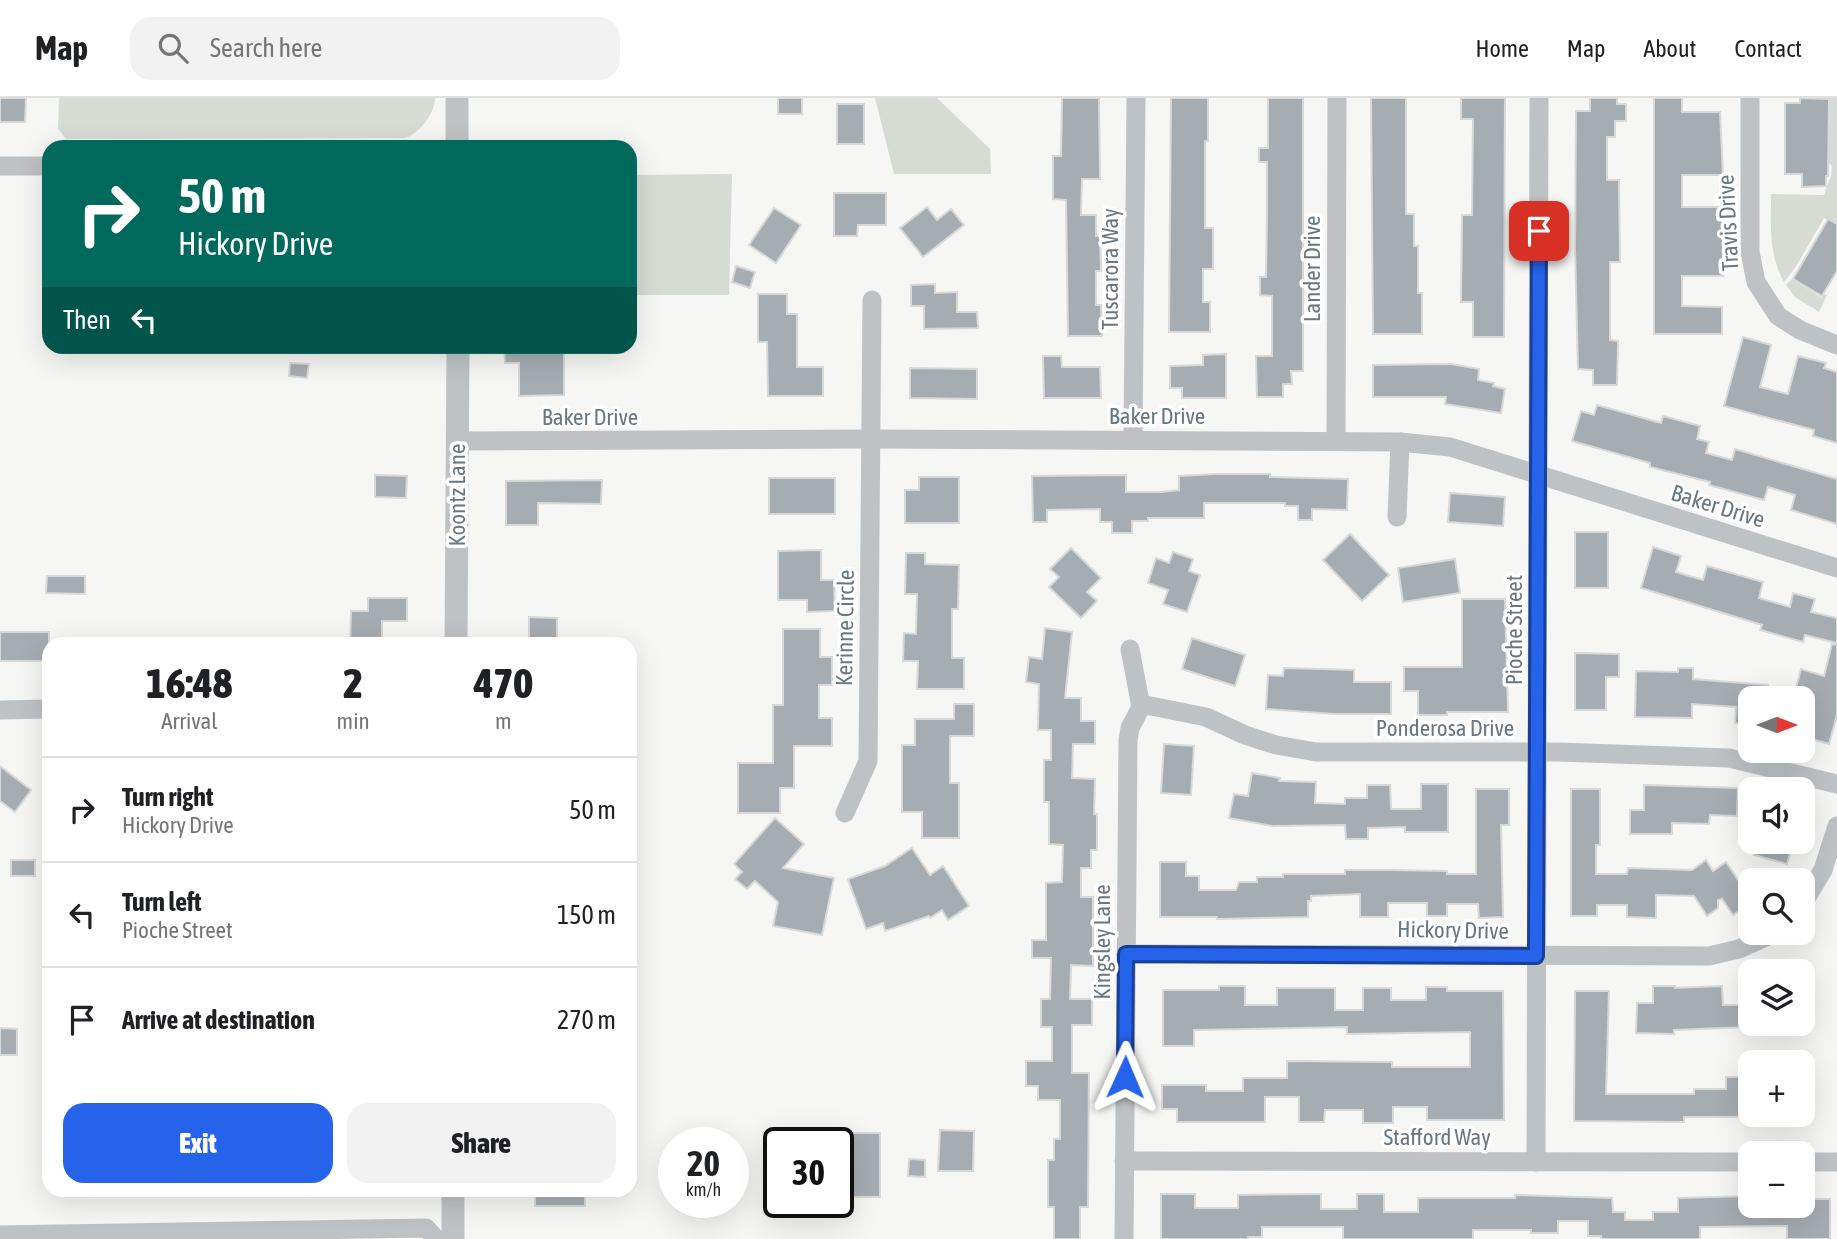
<!DOCTYPE html>
<meta charset="utf-8">
<style>
body{margin:0;font-family:"Asap Condensed",sans-serif;background:#f2f2f2;color:#202124;height:100vh;display:flex;flex-direction:column;font-size:26px;white-space:nowrap}
*{box-sizing:border-box;margin:0}
p{font-size:23px;color:#757577}
.icon{flex:none;width:38px;height:38px;fill:none;stroke:currentColor;stroke-width:2;stroke-linecap:round;stroke-linejoin:round}
.map{position:relative;flex:1;overflow:hidden}
.sheet{position:absolute;left:42px;top:539px;width:595px;height:560px;display:flex;flex-direction:column;background:#fff;border-radius:21px;box-shadow:0 7px 28px #0002}
.sheet>*{flex:none}
.guide{position:absolute;left:42px;top:42px;width:595px;height:214px;border-radius:21px;box-shadow:0 7px 28px #0002;background:#00695c;color:#fff;overflow:hidden}
.needle{width:46px;rotate:90deg}
.controls{position:absolute;left:1738px;top:588px;display:grid;gap:14px}
.controls a{display:grid;place-items:center;width:77px;height:77px;border-radius:14px;background:#fff;box-shadow:0 7px 28px #0002;font-size:35px}
.speed{position:absolute;left:658px;top:1029px;display:flex;gap:14px;font-size:35px;font-weight:700;text-align:center}
.speed>*{display:grid;place-content:center;width:91px;height:91px;border-radius:50%;background:#fff;box-shadow:0 7px 28px #0002;line-height:1}
.speed small{font-size:18px;font-weight:400}
.speed .limit{border:4px solid #111;border-radius:10px;background:#fff;color:#111}
.pin{position:absolute;display:grid;place-items:center;width:60px;height:60px;color:#fff;margin:-30px;border-radius:14px;box-shadow:0 4px 10px #0006}
.me{position:absolute;width:77px;margin:-38px;rotate:1deg;stroke-linejoin:round;filter:drop-shadow(0 0 5px #0008)}
.turn{display:flex;align-items:center;gap:24px;height:147px;padding:0 21px;font-size:32px}
.turn .icon{width:91px;height:91px;stroke-width:2.5}
.turn b{display:block;font-size:49px;line-height:60px}
.then{display:flex;align-items:center;height:66px;padding:0 21px;background:#0003;gap:14px;font-size:26px}
.eta{display:flex;justify-content:space-evenly;align-items:center;height:119px;text-align:center}
.eta b{font-size:42px;font-weight:800;line-height:49px}
.button{display:flex;gap:14px;margin-top:auto;padding:14px 21px}
.button a{flex:1;height:80px;border-radius:21px;background:#2563eb;color:#fff;font-size:28px;font-weight:800;line-height:80px;text-align:center}
.button a+a{background:#f2f2f2;color:#202124}
ul{padding:0;list-style:none}
li{display:flex;align-items:center;gap:21px;height:105px;padding:0 21px;border-top:2px solid #e0e0e0}
li div{flex:1}
li b{display:block;font-size:26px}
li em{font-style:normal}
header{display:flex;align-items:center;gap:42px;box-sizing:border-box;height:98px;padding:0 35px;background:#fff;border-bottom:2px solid #e0e0e0}
header strong{font-size:33px}
nav{display:flex;gap:38px;margin-inline-start:auto;font-size:24px}
.search{width:490px;height:63px;background:#f2f2f2;display:flex;align-items:center;gap:18px;box-sizing:border-box;padding:0 24px;border-radius:21px;color:#757577;font-size:26px}
.map>svg:first-child{display:block}
.green{fill:#d6dbd3}
.building{fill:#a6adb2;stroke:#d8d8d6;stroke-width:2}
.lines{fill:none;stroke-linecap:round;stroke-linejoin:round}
.minor{stroke:#bec2c5;stroke-width:19}
.tertiary{stroke:#bec2c5;stroke-width:23}
.route-casing{stroke:#184099;stroke-width:18}
.route{stroke:#2563eb;stroke-width:12}
.labels{text-anchor:middle;dominant-baseline:central;stroke-width:7;stroke-linejoin:round;paint-order:stroke}
.street-label{font-size:23px;fill:#697781;stroke:#fff}
</style>
<header>
<strong>Map</strong>
<div class="search"><svg class="icon" aria-label="search" viewBox="0 0 24 24"><circle cx="10" cy="10" r="6"/><path d="M15 15l6 6"/></svg>Search here</div>
<nav><a>Home</a><a>Map</a><a>About</a><a>Contact</a></nav>
</header>
<div class="map">
<svg width="1837" height="1141" viewBox="0 0 1837 1141">
<rect width="100%" height="100%" fill="#f6f6f4"/>
<g class="green">
<path d="M59,0H435C435,15 420,35 405,40L66,41L58,31Z"/>
<polygon points="875,0 937,0 990,51 991,76 894,76"/>
<path d="M1830,0H1837V126L1824,120L1795,170L1784,184C1768,156 1771,127 1771,96L1824,97L1831,78L1832,68L1829,65V50H1820V29L1830,28Z"/>
<polygon points="732,76 729,197 630,197 630,77"/>
<polygon points="1792,181 1822,200 1824,196 1827,197 1819,214 1795,199 1786,187"/>
</g>
<g class="building">
<polygon points="0,0 26,0 25,24 0,24"/>
<rect x="778" y="0" width="24" height="16"/>
<polygon points="1062,0 1099,0 1100,81 1082,81 1081,117 1096,117 1096,138 1100,138 1101,173 1096,173 1096,207 1101,207 1102,238 1068,238 1066,102 1053,101 1053,58 1061,58"/>
<polygon points="1171,0 1208,0 1208,43 1205,43 1205,130 1213,130 1213,171 1203,171 1203,204 1210,204 1210,234 1169,234"/>
<polygon points="1268,0 1303,0 1303,273 1291,273 1292,286 1283,286 1283,299 1257,299 1256,258 1272,258 1272,198 1260,197 1260,179 1266,179 1267,116 1267,64 1259,64 1259,50 1268,50"/>
<polygon points="1371,0 1406,0 1406,116 1414,116 1414,148 1418,148 1418,195 1422,195 1422,236 1373,236"/>
<polygon points="1461,0 1505,0 1504,239 1473,239 1473,204 1461,204 1462,117 1472,117 1473,21 1461,21"/>
<polygon points="1590,0 1617,0 1617,6 1626,6 1626,23 1615,23 1615,39 1607,39 1607,82 1619,82 1620,164 1610,164 1610,242 1618,243 1617,287 1593,287 1593,272 1578,271 1575,150 1576,13 1590,13"/>
<polygon points="1654,0 1682,0 1682,14 1720,14 1723,77 1682,77 1682,109 1723,109 1723,178 1682,178 1682,208 1722,209 1722,236 1654,236"/>
<polygon points="1800,0 1829,1 1828,78 1826,78 1826,88 1802,89 1802,76 1785,76 1785,5 1800,5"/>
<rect x="837" y="6" width="27" height="40"/>
<polygon points="834,95 886,95 886,127 858,127 857,138 834,138"/>
<polygon points="927,109 937,122 951,111 964,127 923,159 900,130"/>
<polygon points="774,110 801,127 776,165 749,147"/>
<polygon points="1828,121 1837,126 1837,173 1822,198 1793,181"/>
<polygon points="736,168 755,174 750,190 732,184"/>
<polygon points="935,186 935,195 957,194 957,214 977,214 978,230 924,231 924,208 911,208 911,187"/>
<polygon points="758,196 787,196 787,216 797,216 797,269 823,269 823,298 768,298 767,244 758,244"/>
<polygon points="1743,239 1771,247 1760,289 1788,296 1798,258 1826,265 1824,270 1837,274 1837,345 1813,338 1814,332 1724,308"/>
<polygon points="504,248 564,248 564,297 519,298 519,265 505,265"/>
<polygon points="1226,256 1226,300 1182,300 1182,290 1170,290 1170,268 1203,267 1203,257"/>
<polygon points="1043,258 1061,258 1062,269 1100,269 1101,300 1044,300"/>
<polygon points="290,265 309,266 307,280 289,278"/>
<polygon points="1451,266 1479,271 1478,282 1494,285 1493,288 1505,291 1501,315 1445,306 1446,299 1373,299 1373,267"/>
<polygon points="910,270 977,271 977,301 910,300"/>
<polygon points="1597,307 1661,325 1663,318 1700,328 1697,341 1709,344 1706,355 1732,362 1735,351 1837,381 1837,426 1791,412 1795,397 1768,389 1764,402 1709,387 1710,384 1650,369 1650,365 1572,343 1581,313 1594,317"/>
<polygon points="1216,376 1270,376 1270,379 1348,381 1347,412 1312,411 1312,422 1298,422 1298,408 1285,408 1285,405 1204,405 1204,420 1148,420 1148,423 1132,423 1132,435 1112,435 1112,424 1100,424 1100,411 1047,412 1047,424 1033,424 1032,378 1126,377 1126,394 1162,394 1179,392 1179,378"/>
<polygon points="375,377 407,378 406,400 375,399"/>
<polygon points="919,379 959,379 959,425 905,425 905,392 919,392"/>
<rect x="769" y="380" width="66" height="36"/>
<polygon points="602,382 601,406 538,405 538,427 506,427 506,383"/>
<polygon points="1450,395 1505,399 1503,428 1448,424"/>
<rect x="1575" y="434" width="33" height="56"/>
<polygon points="1350,436 1389,477 1362,503 1323,462"/>
<polygon points="1653,449 1681,458 1676,474 1703,482 1707,468 1763,484 1759,500 1790,509 1793,495 1815,501 1811,514 1837,520 1837,545 1805,537 1803,544 1760,532 1762,527 1641,490"/>
<polygon points="1071,450 1101,480 1087,494 1097,503 1081,520 1049,489 1059,479 1050,471"/>
<polygon points="821,452 821,482 834,482 835,513 807,514 807,502 778,502 778,453"/>
<polygon points="1173,454 1193,461 1189,473 1200,477 1187,514 1163,506 1168,492 1148,485 1156,460 1169,465"/>
<polygon points="906,455 925,455 925,466 959,467 958,511 952,511 952,560 964,560 964,591 917,591 918,563 903,563 904,535 916,536 917,496 905,496"/>
<polygon points="1455,461 1460,495 1403,504 1398,470"/>
<polygon points="47,478 85,478 85,496 46,495"/>
<polygon points="368,500 407,500 407,523 382,523 382,546 350,546 351,513 368,513"/>
<polygon points="1462,501 1505,501 1508,614 1447,614 1447,617 1418,617 1418,593 1404,593 1404,569 1462,569"/>
<polygon points="529,519 557,520 557,546 529,546"/>
<polygon points="1045,530 1072,534 1065,600 1081,600 1081,623 1095,623 1095,646 1073,646 1072,680 1095,681 1094,716 1097,716 1097,752 1091,752 1091,770 1081,770 1081,799 1093,799 1093,868 1071,867 1070,901 1092,901 1092,927 1072,927 1072,975 1089,975 1088,1109 1080,1109 1080,1141 1054,1141 1054,1109 1048,1109 1048,1062 1054,1062 1054,1041 1060,1041 1060,1002 1038,1002 1038,988 1026,988 1026,963 1052,963 1052,929 1041,929 1041,901 1050,901 1051,860 1032,860 1032,842 1046,842 1046,785 1062,784 1063,747 1049,746 1049,704 1044,704 1044,662 1051,662 1051,632 1038,632 1039,586 1026,584 1029,559 1042,561"/>
<polygon points="783,531 820,531 820,559 832,559 832,587 819,587 819,620 832,620 832,648 794,648 794,690 780,690 780,715 738,715 738,665 773,665 773,607 783,607"/>
<rect x="0" y="534" width="49" height="29"/>
<polygon points="1192,540 1245,557 1235,588 1182,571"/>
<polygon points="1832,546 1837,547 1837,617 1829,646 1802,638 1802,612 1807,598 1795,594 1801,571 1824,578"/>
<polygon points="1575,555 1619,556 1619,579 1606,579 1606,612 1575,612"/>
<polygon points="1284,570 1354,572 1354,584 1391,584 1391,616 1335,616 1266,611 1268,577 1283,578"/>
<polygon points="1678,570 1693,570 1693,581 1768,587 1767,600 1750,600 1750,626 1735,625 1736,609 1692,606 1692,620 1635,619 1636,573 1678,574"/>
<polygon points="954,606 974,606 974,638 950,638 950,685 959,685 959,740 922,740 922,714 902,714 902,647 915,647 915,621 954,621"/>
<polygon points="1164,646 1194,648 1191,697 1161,695"/>
<polygon points="0,668 31,692 15,714 0,703"/>
<polygon points="1252,675 1280,680 1279,683 1316,684 1315,705 1345,706 1345,700 1367,700 1367,687 1390,687 1391,711 1421,711 1421,686 1448,686 1448,734 1405,734 1405,729 1368,730 1368,741 1346,741 1345,727 1272,728 1229,720 1234,696 1248,698"/>
<polygon points="1644,687 1738,690 1737,718 1710,717 1709,726 1672,725 1672,736 1630,736 1630,712 1644,712"/>
<polygon points="1476,691 1509,691 1509,727 1501,727 1503,819 1479,820 1478,806 1447,806 1447,818 1427,818 1427,805 1388,805 1388,819 1360,819 1360,796 1311,798 1311,803 1308,803 1308,819 1217,821 1217,819 1160,819 1160,764 1186,764 1186,778 1199,778 1199,792 1236,792 1239,784 1257,784 1257,779 1283,779 1283,776 1345,776 1345,772 1388,772 1447,773 1447,776 1476,776"/>
<polygon points="1571,691 1600,691 1600,747 1596,747 1596,776 1627,776 1628,770 1692,772 1706,762 1713,773 1726,764 1750,800 1750,805 1733,817 1722,801 1718,802 1718,810 1707,818 1694,798 1656,797 1656,820 1627,819 1627,807 1597,807 1597,818 1571,818"/>
<polygon points="775,720 804,746 783,770 834,780 822,837 773,828 778,804 755,783 747,791 735,781 742,774 734,766"/>
<polygon points="1758,744 1793,744 1787,766 1754,757"/>
<polygon points="912,750 930,777 943,768 969,808 948,822 942,812 930,820 929,818 885,833 883,825 866,831 848,781 885,768"/>
<rect x="11" y="762" width="24" height="16"/>
<polygon points="1219,888 1245,888 1245,907 1277,907 1277,890 1335,890 1335,912 1363,912 1363,890 1391,890 1391,902 1426,902 1426,889 1447,889 1447,893 1503,893 1504,1022 1427,1022 1427,1009 1393,1009 1393,1025 1363,1025 1363,1012 1325,1012 1324,1024 1299,1024 1299,999 1265,999 1265,1024 1177,1024 1177,1011 1162,1011 1162,987 1206,987 1206,993 1243,993 1243,980 1287,980 1287,963 1392,964 1392,969 1470,969 1470,934 1347,936 1347,929 1194,932 1194,948 1163,948 1163,892 1219,892"/>
<polygon points="1653,888 1675,888 1675,890 1722,888 1723,907 1750,907 1750,929 1674,932 1674,936 1636,935 1637,905 1653,905"/>
<polygon points="1575,893 1609,893 1606,996 1694,996 1694,991 1726,991 1726,979 1750,979 1750,1019 1684,1019 1684,1024 1574,1023"/>
<polygon points="0,930 17,931 17,957 0,957"/>
<polygon points="940,1032 974,1033 973,1073 938,1073"/>
<polygon points="838,1035 880,1035 880,1099 847,1099 847,1087 838,1087"/>
<polygon points="909,1061 925,1062 925,1079 908,1078"/>
<rect x="535" y="1092" width="50" height="16"/>
<polygon points="1161,1096 1195,1096 1195,1110 1238,1110 1238,1097 1321,1096 1321,1111 1357,1111 1357,1096 1384,1096 1384,1114 1418,1114 1418,1100 1515,1100 1515,1097 1612,1100 1613,1114 1625,1114 1625,1122 1653,1122 1653,1114 1678,1114 1678,1100 1749,1098 1750,1108 1764,1108 1764,1114 1801,1115 1802,1101 1830,1101 1830,1141 1787,1141 1787,1128 1700,1129 1700,1141 1601,1141 1601,1138 1588,1138 1588,1123 1558,1123 1558,1135 1531,1135 1531,1132 1473,1132 1473,1141 1343,1141 1343,1129 1262,1129 1262,1139 1248,1139 1248,1141 1161,1141"/>
</g>
<g class="lines">
<g class="minor">
<polyline points="1750,0 1750,154 1756,184 1778,218 1800,232 1837,247"/>
<polyline points="0,68 49,68"/>
<polyline points="1133,342 1136,0"/>
<polyline points="1336,342 1337,0"/>
<polyline points="458,343 872,341 1400,344 1450,349 1837,470"/>
<polyline points="1397,419 1400,344"/>
<polyline points="1141,609 1146,607 1206,619 1245,637 1276,647 1316,654 1558,654 1729,660 1837,686"/>
<polyline points="0,612 49,611"/>
<polyline points="845,715 868,663 872,202"/>
<polyline points="1802,807 1823,772 1837,728"/>
<polyline points="1126,856 1709,858 1739,851 1774,835"/>
<polyline points="1124,1063 1750,1064"/>
<polyline points="1536,1064 1539,0"/>
<polyline points="1802,1064 1837,1064"/>
<polyline points="0,1137 426,1130 436,1141"/>
<polyline points="1124,1141 1128,642 1130,630 1141,609 1130,551"/>
</g>
<g class="tertiary">
<polyline points="457,49 457,0"/>
<polyline points="456,546 458,248"/>
<polyline points="453,1141 453,1092"/>
</g>
</g>
<g class="lines">
<defs>
<polyline id="route" points="1125,979 1126,856 1536,858 1539,133"/>
</defs>
<use href="#route" class="route-casing"/>
<use href="#route" class="route"/>
</g>
<g class="labels">
<g class="street-label">
<text transform="translate(1728 125) rotate(-93)">Travis Drive</text>
<text transform="translate(1110 171) rotate(-90)">Tuscarora Way</text>
<text transform="translate(1312 171) rotate(-90)">Lander Drive</text>
<text x="1157" y="318">Baker Drive</text>
<text x="590" y="319">Baker Drive</text>
<text transform="translate(457 397) rotate(-90)">Koontz Lane</text>
<text transform="translate(1718 408) rotate(17)">Baker Drive</text>
<text transform="translate(845 530) rotate(-89)">Kerinne Circle</text>
<text transform="translate(1514 532) rotate(-90)">Pioche Street</text>
<text x="1445" y="630">Ponderosa Drive</text>
<text transform="translate(1453 832) rotate(1)">Hickory Drive</text>
<text transform="translate(1102 844) rotate(-90)">Kingsley Lane</text>
<text x="1437" y="1039">Stafford Way</text>
</g>
</g>
</svg>
<div class="controls">
<a><svg class="needle" viewBox="-14 -14 28 28"><path d="M0-13l5 13h-10z" fill="#e53935"/><path d="M0 13l5-13h-10z" fill="#757577"/></svg></a>
<a><svg class="icon" aria-label="sound" viewBox="0 0 24 24"><path d="M4 9h4l5-4v14l-5-4H4zM17 9q2 3 0 6"/></svg></a>
<a><svg class="icon" aria-label="search" viewBox="0 0 24 24"><circle cx="10" cy="10" r="6"/><path d="M15 15l6 6"/></svg></a>
<a><svg class="icon" aria-label="layers" viewBox="0 0 24 24"><path d="M12 4l9 5-9 5-9-5zM3 14l9 5 9-5"/></svg></a>
<a>+</a>
<a>−</a>
</div>
<div class="speed"><div>20<small>km/h</small></div><div class="limit">30</div></div>
<div class="pin" style="left:1539px;top:133px;background:#d93025"><svg class="icon" aria-label="arrive" viewBox="0 0 24 24"><path d="M6 21V4h12l-3 4 3 4H6"/></svg></div>
<svg class="me" style="left:1125px;top:979px" viewBox="-20 -20 40 40"><path d="M0-17L14 15 0 8-14 15z" fill="#2563eb" stroke="#fff" stroke-width="4"/></svg>
<div class="guide">
<div class="turn"><svg class="icon" aria-label="right" viewBox="0 0 24 24"><path d="M7 20v-9h11M14 6l5 5-5 5"/></svg><div><b>50 m</b>Hickory Drive</div></div>
<div class="then">Then<svg class="icon" aria-label="left" viewBox="0 0 24 24"><path d="M17 20v-9H6M10 6l-5 5 5 5"/></svg></div>
</div>
<section class="sheet">
<div class="eta">
<div><b>16:48</b><p>Arrival</p></div>
<div><b>2</b><p>min</p></div>
<div><b>470</b><p>m</p></div>
</div>
<ul>
<li><svg class="icon" aria-label="right" viewBox="0 0 24 24"><path d="M7 20v-9h11M14 6l5 5-5 5"/></svg><div><b>Turn right</b><p>Hickory Drive</p></div><em>50 m</em></li>
<li><svg class="icon" aria-label="left" viewBox="0 0 24 24"><path d="M17 20v-9H6M10 6l-5 5 5 5"/></svg><div><b>Turn left</b><p>Pioche Street</p></div><em>150 m</em></li>
<li><svg class="icon" aria-label="arrive" viewBox="0 0 24 24"><path d="M6 21V4h12l-3 4 3 4H6"/></svg><div><b>Arrive at destination</b></div><em>270 m</em></li>
</ul>
<div class="button"><a>Exit</a><a>Share</a></div>
</section>
</div>
